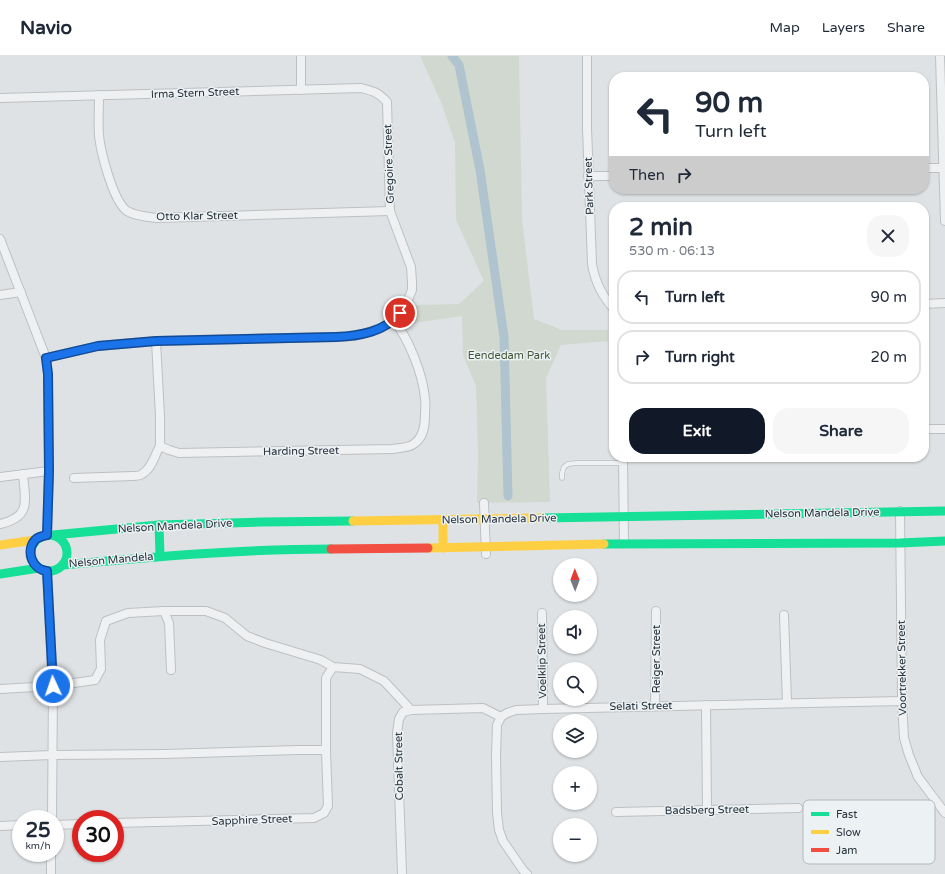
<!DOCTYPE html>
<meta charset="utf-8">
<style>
body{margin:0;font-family:"Varela Round",sans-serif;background:#f6f6f7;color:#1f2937;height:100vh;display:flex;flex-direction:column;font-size:15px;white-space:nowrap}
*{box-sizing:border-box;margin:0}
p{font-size:13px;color:#747a83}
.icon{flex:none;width:22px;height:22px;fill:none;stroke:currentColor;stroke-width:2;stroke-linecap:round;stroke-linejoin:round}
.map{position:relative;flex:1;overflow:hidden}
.side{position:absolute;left:609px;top:146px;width:320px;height:260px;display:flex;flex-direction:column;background:#fff;border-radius:16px;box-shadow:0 1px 3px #0004}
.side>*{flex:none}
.hud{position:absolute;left:609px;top:16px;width:320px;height:122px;border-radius:16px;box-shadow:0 1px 3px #0004;background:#fff;color:#1f2937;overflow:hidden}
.needle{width:26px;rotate:359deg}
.tools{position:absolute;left:553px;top:502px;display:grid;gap:8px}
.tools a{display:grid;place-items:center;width:44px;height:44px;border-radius:50%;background:#fff;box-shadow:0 1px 3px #0004;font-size:20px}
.speed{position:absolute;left:12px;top:754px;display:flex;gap:8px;font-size:20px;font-weight:700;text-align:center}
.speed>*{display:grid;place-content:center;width:52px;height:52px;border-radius:50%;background:#fff;box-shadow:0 1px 3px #0004;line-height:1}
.speed small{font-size:10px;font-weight:400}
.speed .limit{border:6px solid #d22;background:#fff;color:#111}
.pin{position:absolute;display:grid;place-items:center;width:34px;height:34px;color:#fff;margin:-17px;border:2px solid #fff;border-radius:50%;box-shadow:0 1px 4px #0007}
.me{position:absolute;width:44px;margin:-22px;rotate:357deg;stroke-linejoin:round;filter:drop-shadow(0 0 3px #0008)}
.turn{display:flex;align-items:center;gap:14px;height:84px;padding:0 20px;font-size:18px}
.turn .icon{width:52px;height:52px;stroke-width:2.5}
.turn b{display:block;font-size:28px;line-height:34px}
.then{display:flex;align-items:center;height:38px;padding:0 20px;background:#0003;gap:8px;font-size:15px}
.round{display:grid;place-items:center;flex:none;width:42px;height:42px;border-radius:16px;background:#f6f6f7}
.overview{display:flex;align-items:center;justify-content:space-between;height:68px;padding:0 20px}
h1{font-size:24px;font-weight:700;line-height:30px}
.action{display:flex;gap:8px;margin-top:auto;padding:8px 20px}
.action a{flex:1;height:46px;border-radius:16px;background:#111827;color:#fff;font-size:16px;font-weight:700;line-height:46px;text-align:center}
.action a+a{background:#f6f6f7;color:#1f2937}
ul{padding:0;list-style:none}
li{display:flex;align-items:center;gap:12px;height:54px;margin:0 8px 6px;padding:0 12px;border:2px solid #e0e1e3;border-radius:16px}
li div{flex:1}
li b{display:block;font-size:15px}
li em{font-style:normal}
header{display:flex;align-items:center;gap:24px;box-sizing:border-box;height:56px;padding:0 20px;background:#fff;border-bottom:1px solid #e0e1e3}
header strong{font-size:19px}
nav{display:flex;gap:22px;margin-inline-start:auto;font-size:14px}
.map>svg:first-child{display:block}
.green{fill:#d1d8d0}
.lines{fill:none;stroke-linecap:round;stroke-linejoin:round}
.canal{stroke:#afc4ce;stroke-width:9}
.lane-casing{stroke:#bdc0c2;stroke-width:5.5}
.street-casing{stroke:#bdc0c2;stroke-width:10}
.lane{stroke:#eff0f1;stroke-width:4}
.street{stroke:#eff0f1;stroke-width:8}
.fast{stroke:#16e098;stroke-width:9}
.slow{stroke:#ffcf43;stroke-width:9}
.jam{stroke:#f24e42;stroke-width:9}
.route-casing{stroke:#114b97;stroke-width:10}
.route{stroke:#1a73e8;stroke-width:7}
.labels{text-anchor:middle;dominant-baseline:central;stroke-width:3;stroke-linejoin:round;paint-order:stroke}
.street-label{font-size:11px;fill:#28333c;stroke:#ecf1f4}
.park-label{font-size:11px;fill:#425736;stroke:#ecf1f4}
.key{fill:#ecf1f4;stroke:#b1b8bd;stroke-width:1}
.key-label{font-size:11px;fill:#28333c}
</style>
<header>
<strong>Navio</strong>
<nav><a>Map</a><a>Layers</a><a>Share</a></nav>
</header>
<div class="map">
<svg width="945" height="818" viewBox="0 0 945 818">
<rect width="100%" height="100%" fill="#dfe2e4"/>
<polygon class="green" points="420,0 520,0 519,1 522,163 534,263 562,274 608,274 608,285 561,289 546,322 550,446 477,447 478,400 476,330 463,299 462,260 400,269 398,257 416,249 459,248 484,225 456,164 455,87 441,46"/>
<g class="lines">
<polyline class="canal" points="452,0 459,9 480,114 504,281 508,440"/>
<defs>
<polyline id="lane" points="562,422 562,417 564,411 568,408 577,407 623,407"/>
<g id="street">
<polyline points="301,0 301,34"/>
<path d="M587,0V72L592,208C595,226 602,240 614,253"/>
<polyline points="940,0 945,165"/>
<path d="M99,39C99,53 98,67 99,80C101,97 113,145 127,155C135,160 148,161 157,162L390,155"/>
<path d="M0,42L361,32C373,35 378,36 387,46L390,155L411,211L412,226V234L408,244L404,252L394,264L383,271L369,276L354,280L336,281L156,285L98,290L46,302"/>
<polyline points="924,112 944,112"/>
<polyline points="588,120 614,120"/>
<polyline points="0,183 46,302 48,318 49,415 47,479"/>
<polyline points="0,239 21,236"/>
<polyline points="924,248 945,247"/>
<path d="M156,285L160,360V390L169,394L179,397L392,393C399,392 410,392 415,387C424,380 425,369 425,359C425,354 426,348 425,343C423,318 409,284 394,264"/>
<polyline points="924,373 945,373"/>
<polyline points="623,401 624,487"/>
<polyline points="0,421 49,415"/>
<path d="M74,422L132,420C135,420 140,420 142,418C152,413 155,398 160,390"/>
<polyline points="484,447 486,498"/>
<polyline points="900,455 902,645 904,682 909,699 918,721 945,757"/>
<path d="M0,468C32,461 25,444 23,418"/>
<polyline points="47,515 53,630 52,763"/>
<polyline points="164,555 206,555 225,562 247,580 265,587 321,604 333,611 360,613 384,625 411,654"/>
<polyline points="542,557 543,653"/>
<polyline points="784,559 787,647"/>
<polyline points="0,633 53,630 95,624 101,613 100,584 106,565 128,557 164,555 169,567 171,614"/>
<polyline points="706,649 707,754"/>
<polyline points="655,650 656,555"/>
<polyline points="0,701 52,699 164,698 299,694 326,694"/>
<polyline points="616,756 798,752"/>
<polyline points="115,767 314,762 324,757 328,750 326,694 326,622 333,611"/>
<polyline points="55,769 81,768"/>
<polyline points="0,770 21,769"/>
<polyline points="51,818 51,797"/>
<polyline points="402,818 397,677 399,663 403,656 411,654 483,652 501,661"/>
<polyline points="527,818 523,814 503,785 499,774 497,757 496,699 497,669 501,661 507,657 516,654 543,653 902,645"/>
</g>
</defs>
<use href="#lane" class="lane-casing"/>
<use href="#street" class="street-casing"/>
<use href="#lane" class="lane"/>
<use href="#street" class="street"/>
<g class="fast">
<polyline points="542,462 945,455"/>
<polyline points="159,469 160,500"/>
<circle cx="49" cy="497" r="18"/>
<polyline points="53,479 159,469 262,466 353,465"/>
<polyline points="604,488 900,487 945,485"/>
<path d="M63,509C152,501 241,493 331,493"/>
<polyline points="0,518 39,512"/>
</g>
<g class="slow">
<polyline points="443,464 443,492"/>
<polyline points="353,465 542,462"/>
<polyline points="0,489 35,484"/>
<polyline points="428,492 604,488"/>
</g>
<polyline class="jam" points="331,493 428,492"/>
</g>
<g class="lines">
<defs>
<path id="route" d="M53,630L47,515C33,514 25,496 35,484C38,481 42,480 47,479L49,415L48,318L46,302L98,290L156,285L336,281C359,280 385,276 400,257"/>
</defs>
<use href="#route" class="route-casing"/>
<use href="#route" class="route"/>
</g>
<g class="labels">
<g class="street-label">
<text transform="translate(195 37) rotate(-2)">Irma Stern Street</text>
<text transform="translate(389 108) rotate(-92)">Gregoire Street</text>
<text transform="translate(589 130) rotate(-92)">Park Street</text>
<text transform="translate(197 160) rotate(-1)">Otto Klar Street</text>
<text transform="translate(301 395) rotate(-1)">Harding Street</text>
<text transform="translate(822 457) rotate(-1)">Nelson Mandela Drive</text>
<text transform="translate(499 463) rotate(-1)">Nelson Mandela Drive</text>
<text transform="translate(175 470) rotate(-3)">Nelson Mandela Drive</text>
<text transform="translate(111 504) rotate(-5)">Nelson Mandela</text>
<text transform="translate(656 603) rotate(-90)">Reiger Street</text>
<text transform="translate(542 605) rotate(-91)">Voelklip Street</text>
<text transform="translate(902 612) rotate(-91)">Voortrekker Street</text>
<text transform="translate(641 650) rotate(-1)">Selati Street</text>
<text transform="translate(399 710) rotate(-91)">Cobalt Street</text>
<text transform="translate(707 754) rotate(-1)">Badsberg Street</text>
<text transform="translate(252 764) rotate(-2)">Sapphire Street</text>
</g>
<g class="park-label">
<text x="509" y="299">Eendedam Park</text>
</g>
</g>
<rect x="803" y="744" width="132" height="64" rx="6" class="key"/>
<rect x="811" y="756" width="18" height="4" fill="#16e098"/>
<rect x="811" y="774" width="18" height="4" fill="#ffcf43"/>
<rect x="811" y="792" width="18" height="4" fill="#f24e42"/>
<g class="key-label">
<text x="836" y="762">Fast</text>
<text x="836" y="780">Slow</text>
<text x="836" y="798">Jam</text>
</g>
</svg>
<div class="tools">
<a><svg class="needle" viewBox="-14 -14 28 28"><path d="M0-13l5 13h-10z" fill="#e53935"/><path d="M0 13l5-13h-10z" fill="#747a83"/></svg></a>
<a><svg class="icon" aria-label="sound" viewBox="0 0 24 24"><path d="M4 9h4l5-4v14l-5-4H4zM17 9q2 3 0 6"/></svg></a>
<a><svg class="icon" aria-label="search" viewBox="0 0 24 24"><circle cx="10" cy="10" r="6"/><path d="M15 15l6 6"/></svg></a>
<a><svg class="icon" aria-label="layers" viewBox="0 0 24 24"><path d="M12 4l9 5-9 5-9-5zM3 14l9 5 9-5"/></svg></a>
<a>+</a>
<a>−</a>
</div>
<div class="speed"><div>25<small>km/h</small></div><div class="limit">30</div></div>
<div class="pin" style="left:400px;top:257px;background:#d93025"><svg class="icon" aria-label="arrive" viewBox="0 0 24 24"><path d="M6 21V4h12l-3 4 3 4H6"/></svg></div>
<svg class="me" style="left:53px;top:630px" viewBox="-20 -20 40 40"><circle r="17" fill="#1a73e8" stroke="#fff" stroke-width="3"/><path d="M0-11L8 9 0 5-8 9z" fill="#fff"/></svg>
<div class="hud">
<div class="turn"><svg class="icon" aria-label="left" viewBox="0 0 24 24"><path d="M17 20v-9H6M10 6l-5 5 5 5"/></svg><div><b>90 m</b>Turn left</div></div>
<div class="then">Then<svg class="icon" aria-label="right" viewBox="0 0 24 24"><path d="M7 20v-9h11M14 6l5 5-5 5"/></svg></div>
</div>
<section class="side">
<div class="overview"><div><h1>2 min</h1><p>530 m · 06:13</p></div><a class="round"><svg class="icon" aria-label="close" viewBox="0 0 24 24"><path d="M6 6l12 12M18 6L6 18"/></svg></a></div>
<ul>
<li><svg class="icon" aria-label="left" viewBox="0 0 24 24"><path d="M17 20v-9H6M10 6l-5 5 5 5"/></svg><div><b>Turn left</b></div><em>90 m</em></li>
<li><svg class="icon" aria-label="right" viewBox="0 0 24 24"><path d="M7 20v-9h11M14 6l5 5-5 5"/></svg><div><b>Turn right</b></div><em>20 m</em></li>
</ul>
<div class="action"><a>Exit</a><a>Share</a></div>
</section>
</div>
